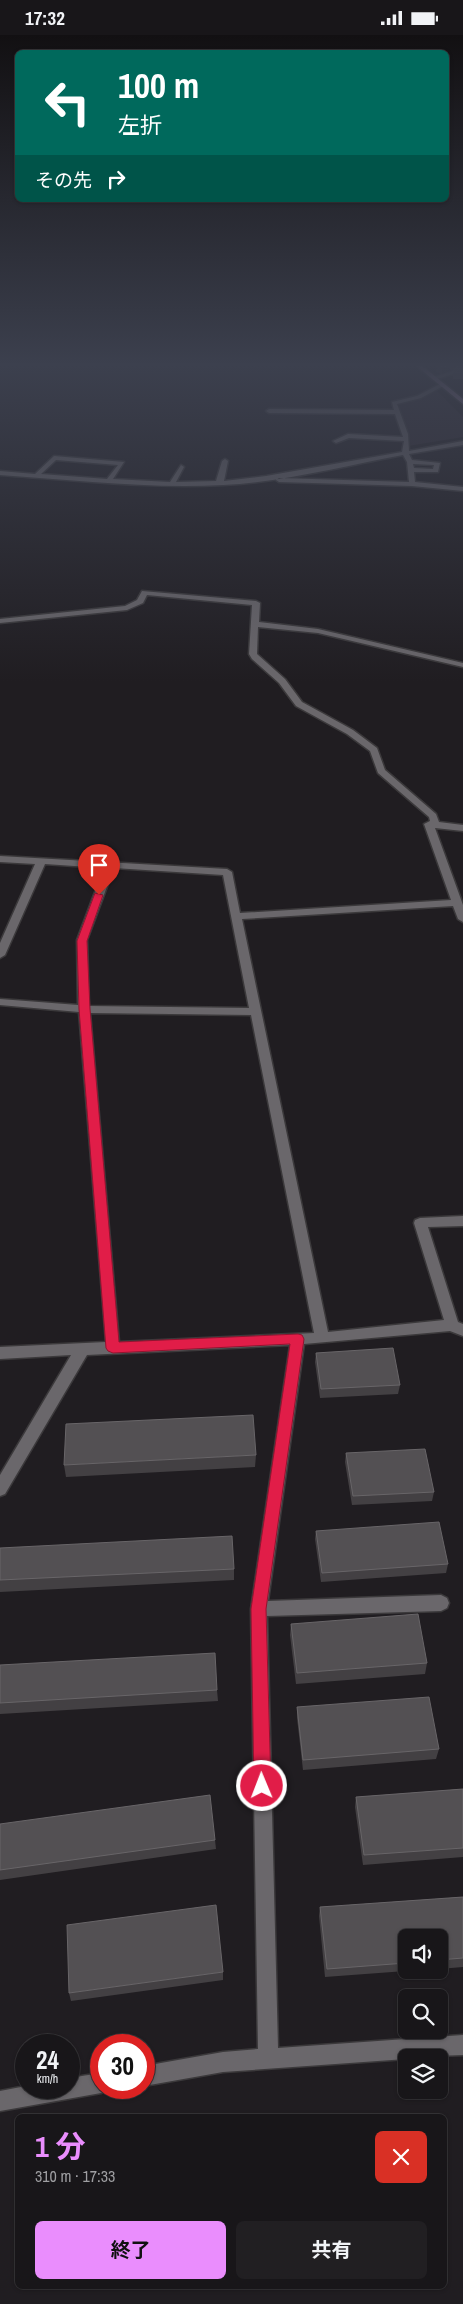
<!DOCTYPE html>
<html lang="ja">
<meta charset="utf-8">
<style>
body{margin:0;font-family:"Archivo Narrow","Noto Sans JP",sans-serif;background:#211f22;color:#f1f3f6;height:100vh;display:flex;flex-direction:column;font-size:19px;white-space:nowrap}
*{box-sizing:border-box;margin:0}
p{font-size:16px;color:#9f9fa2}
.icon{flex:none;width:28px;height:28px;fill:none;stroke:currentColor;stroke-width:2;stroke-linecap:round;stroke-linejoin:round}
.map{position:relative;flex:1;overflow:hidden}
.panel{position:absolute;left:15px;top:2079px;width:432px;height:175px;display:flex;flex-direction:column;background:#181619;border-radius:8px;box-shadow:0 1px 4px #0004,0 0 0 1px #363538}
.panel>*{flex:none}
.hud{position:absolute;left:15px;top:15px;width:434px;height:152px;border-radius:8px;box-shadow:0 1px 4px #0004,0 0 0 1px #363538;background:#00695c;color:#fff;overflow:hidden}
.buttons{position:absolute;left:398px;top:1894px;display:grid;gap:10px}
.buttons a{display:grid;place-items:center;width:50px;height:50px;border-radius:8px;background:#181619;box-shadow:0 1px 4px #0004,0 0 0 1px #363538;font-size:25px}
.speed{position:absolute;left:15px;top:1999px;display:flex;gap:10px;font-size:25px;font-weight:700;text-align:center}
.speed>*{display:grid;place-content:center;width:65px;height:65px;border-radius:50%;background:#181619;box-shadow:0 1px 4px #0004,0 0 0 1px #363538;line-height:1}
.speed small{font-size:12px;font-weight:400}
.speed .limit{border:8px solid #d22;background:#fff;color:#111}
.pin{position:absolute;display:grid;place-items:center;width:42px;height:42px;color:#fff;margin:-51px -21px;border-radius:50% 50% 50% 0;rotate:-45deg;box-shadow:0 0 5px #0007}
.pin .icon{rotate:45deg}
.me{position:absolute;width:55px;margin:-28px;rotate:359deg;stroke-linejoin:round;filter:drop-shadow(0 0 4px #0008)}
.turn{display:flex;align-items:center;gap:18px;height:105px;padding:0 20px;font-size:22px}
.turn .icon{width:65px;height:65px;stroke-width:2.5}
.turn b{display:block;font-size:35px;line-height:42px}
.then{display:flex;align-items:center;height:48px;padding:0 20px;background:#0003;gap:10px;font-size:19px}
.round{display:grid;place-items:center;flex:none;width:52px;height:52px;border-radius:8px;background:#211f22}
.head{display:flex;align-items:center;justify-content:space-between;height:85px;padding:0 20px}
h1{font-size:30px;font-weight:700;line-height:38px;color:#ea8dfd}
.button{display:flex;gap:10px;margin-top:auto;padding:10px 20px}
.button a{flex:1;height:58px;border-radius:8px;background:#ea8dfd;color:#111;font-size:20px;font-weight:700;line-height:58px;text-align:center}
.button a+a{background:#211f22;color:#f1f3f6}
.status{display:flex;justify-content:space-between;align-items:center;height:35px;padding:0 25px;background:#181619;direction:ltr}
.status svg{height:14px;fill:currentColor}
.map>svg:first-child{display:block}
.built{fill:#2e2830}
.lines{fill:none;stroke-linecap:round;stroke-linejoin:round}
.minor-casing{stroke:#3b393b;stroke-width:3}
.major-casing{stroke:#3b393b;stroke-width:3}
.minor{fill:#6a676b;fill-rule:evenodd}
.major{fill:#9d80a3;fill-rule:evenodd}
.wall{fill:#434043}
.shaded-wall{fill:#2e2b2f}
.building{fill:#535053;stroke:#686568}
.route{fill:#e11d48;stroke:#92132f}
</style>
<div class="status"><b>17:32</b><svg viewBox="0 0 49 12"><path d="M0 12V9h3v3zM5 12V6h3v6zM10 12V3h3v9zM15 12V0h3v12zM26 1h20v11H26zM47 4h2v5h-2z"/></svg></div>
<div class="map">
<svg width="463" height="2269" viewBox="0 0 463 2269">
<rect width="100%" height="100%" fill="#201d21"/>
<polygon class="built" points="436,355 463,382 463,402 408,411 407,397 398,371 401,368 422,363"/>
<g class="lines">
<defs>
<g id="minor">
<polygon points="458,329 463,330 456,338 434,345 431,343 452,336"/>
<path d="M440,349L445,350L421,363L397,369L408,399L409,416L463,406V410L409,419L412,425L440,428L438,437H414L415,447L463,452V456L412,451L279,447L276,445L279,443L409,447L407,427L403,420C344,431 283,447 223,450C149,454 75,445 0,440V436L35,439L54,421L124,427L113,444L170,447L181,430L184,432L176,447L216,446L222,426L225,424L228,426L224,446L266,441L402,417L404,406L349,403L336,408L333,406L348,399L403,402L395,379L269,378L266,376L269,374L394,375L392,367L417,361ZM56,425L118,430L107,444L41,439ZM413,429L434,430L433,434L414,433Z"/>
<path d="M142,556L256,566L260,568L259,587L318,594L463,628V632L318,598L258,592L257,619L285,644L302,667L353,695L377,713L385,735L436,779L439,787L463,790V796L435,793L463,870V887L458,884L453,871L242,884L328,1297L444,1285L414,1188L415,1185L420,1183L463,1181V1191L428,1192L458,1287L463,1289V1301L450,1296L304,1309L268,1566L441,1560L447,1563L449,1568L447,1573L441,1576L267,1581L278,2013L463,2000V2020L406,2022V2024L223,2037L144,2051V2031L223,2017L258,2014L251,1574L290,1310L87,1320L5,1459L0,1461V1440L71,1320L0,1324V1312L106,1307L79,977L0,970V964L78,970L77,905L104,833L45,829L5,920L0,923V908L35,829L0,827V821L227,834L232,837L240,878L451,865L424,789L430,786L429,782L378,738L370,716L347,699L296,671L279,648L252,624L249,619L252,570L147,560L143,568L127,575L0,588V584L125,571L137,565ZM114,833L223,840L249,973L89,971L87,905ZM90,978L251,980L314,1298L119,1307Z"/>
<polygon points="101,2038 101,2052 109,2052 108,2055 101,2058 0,2076 0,2056 26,2051 26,2052 69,2052 69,2043"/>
</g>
<polygon id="major" points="414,329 420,329 463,364 463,369"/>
</defs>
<use href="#minor" class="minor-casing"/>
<use href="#major" class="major-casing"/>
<use href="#minor" class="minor"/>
<use href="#major" class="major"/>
</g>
<g class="wall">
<polygon points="441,329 454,329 454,331 455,331 454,334 463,334 463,344 453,344 453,334 449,334 449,336 442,339 436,337 437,330"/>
<polygon points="316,1318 400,1350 398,1359 320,1363 315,1327"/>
<polygon points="346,1418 434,1457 432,1466 352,1470 345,1427"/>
<polygon points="256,1420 255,1432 66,1442 64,1430"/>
<polygon points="316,1496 448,1529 446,1538 321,1547 315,1504"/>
<polygon points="0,1513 234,1534 234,1545 0,1557"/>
<polygon points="291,1589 427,1628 425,1639 296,1649 290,1600"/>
<polygon points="0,1630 217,1655 218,1666 0,1679"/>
<polygon points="297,1672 439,1714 436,1724 303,1735 297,1683"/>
<polygon points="463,1754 463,1822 363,1830 355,1772 356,1762"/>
<polygon points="0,1789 215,1805 216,1814 0,1845"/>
<polygon points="463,1862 463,1932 439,1934 439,1902 406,1902 406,1935 419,1935 325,1942 319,1881 320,1872"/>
<polygon points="223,1937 223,1945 71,1966 69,1958"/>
</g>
<polygon class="shaded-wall" points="450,330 449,336 442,339 442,332"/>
<g class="building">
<polygon points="441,329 447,329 450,330 442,332 437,330"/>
<polygon points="453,334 463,334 463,338 453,337"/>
<polygon points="393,1313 400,1350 321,1354 316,1318"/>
<polygon points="253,1380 256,1420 64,1430 66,1389"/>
<polygon points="425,1414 434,1457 353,1461 346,1418"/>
<polygon points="439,1487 448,1529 322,1538 316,1496"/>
<polygon points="232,1501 234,1534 0,1545 0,1513"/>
<polygon points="418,1579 427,1628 297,1638 291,1589"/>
<polygon points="215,1618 217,1655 0,1668 0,1630"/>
<polygon points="429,1662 439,1714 303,1725 297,1672"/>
<polygon points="463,1754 463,1813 364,1820 356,1762"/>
<polygon points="210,1760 215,1805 0,1835 0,1789"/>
<polygon points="463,1862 463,1923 439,1925 439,1902 406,1902 406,1928 327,1934 320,1872"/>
<polygon points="216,1870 223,1937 69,1958 67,1890"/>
</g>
<linearGradient id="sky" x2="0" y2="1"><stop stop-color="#121012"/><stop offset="0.51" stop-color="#3c404e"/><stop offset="1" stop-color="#3c404e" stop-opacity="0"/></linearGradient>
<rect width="463" height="647" fill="url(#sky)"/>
<polygon class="route" points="95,858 103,860 87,906 90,974 119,1307 298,1299 302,1300 304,1304 266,1574 271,1751 268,1757 262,1760 257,1757 254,1751 251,1574 290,1309 113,1318 108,1316 106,1313 79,974 77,906"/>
</svg>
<div class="buttons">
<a><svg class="icon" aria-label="sound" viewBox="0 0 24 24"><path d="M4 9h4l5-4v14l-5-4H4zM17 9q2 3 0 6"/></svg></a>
<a><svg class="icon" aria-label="search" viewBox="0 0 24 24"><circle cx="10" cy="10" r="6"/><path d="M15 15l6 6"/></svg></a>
<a><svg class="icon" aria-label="layers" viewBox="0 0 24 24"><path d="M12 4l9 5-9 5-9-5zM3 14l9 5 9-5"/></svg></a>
</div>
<div class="speed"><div>24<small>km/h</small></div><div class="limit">30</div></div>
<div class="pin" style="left:99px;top:860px;background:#d93025"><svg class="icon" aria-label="arrive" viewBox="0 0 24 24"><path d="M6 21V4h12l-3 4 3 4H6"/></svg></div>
<svg class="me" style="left:262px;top:1751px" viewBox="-20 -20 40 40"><circle r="17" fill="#e11d48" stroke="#fff" stroke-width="3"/><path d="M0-11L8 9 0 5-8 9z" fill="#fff"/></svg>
<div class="hud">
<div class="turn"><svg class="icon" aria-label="left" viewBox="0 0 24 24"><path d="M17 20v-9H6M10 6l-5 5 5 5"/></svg><div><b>100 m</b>左折</div></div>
<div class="then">その先<svg class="icon" aria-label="right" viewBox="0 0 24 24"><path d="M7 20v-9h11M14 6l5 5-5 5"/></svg></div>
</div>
<section class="panel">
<div class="head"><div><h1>1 分</h1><p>310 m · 17:33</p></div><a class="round" style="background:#d93025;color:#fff"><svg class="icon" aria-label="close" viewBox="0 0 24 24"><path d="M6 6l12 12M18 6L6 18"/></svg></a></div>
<div class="button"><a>終了</a><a>共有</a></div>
</section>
</div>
